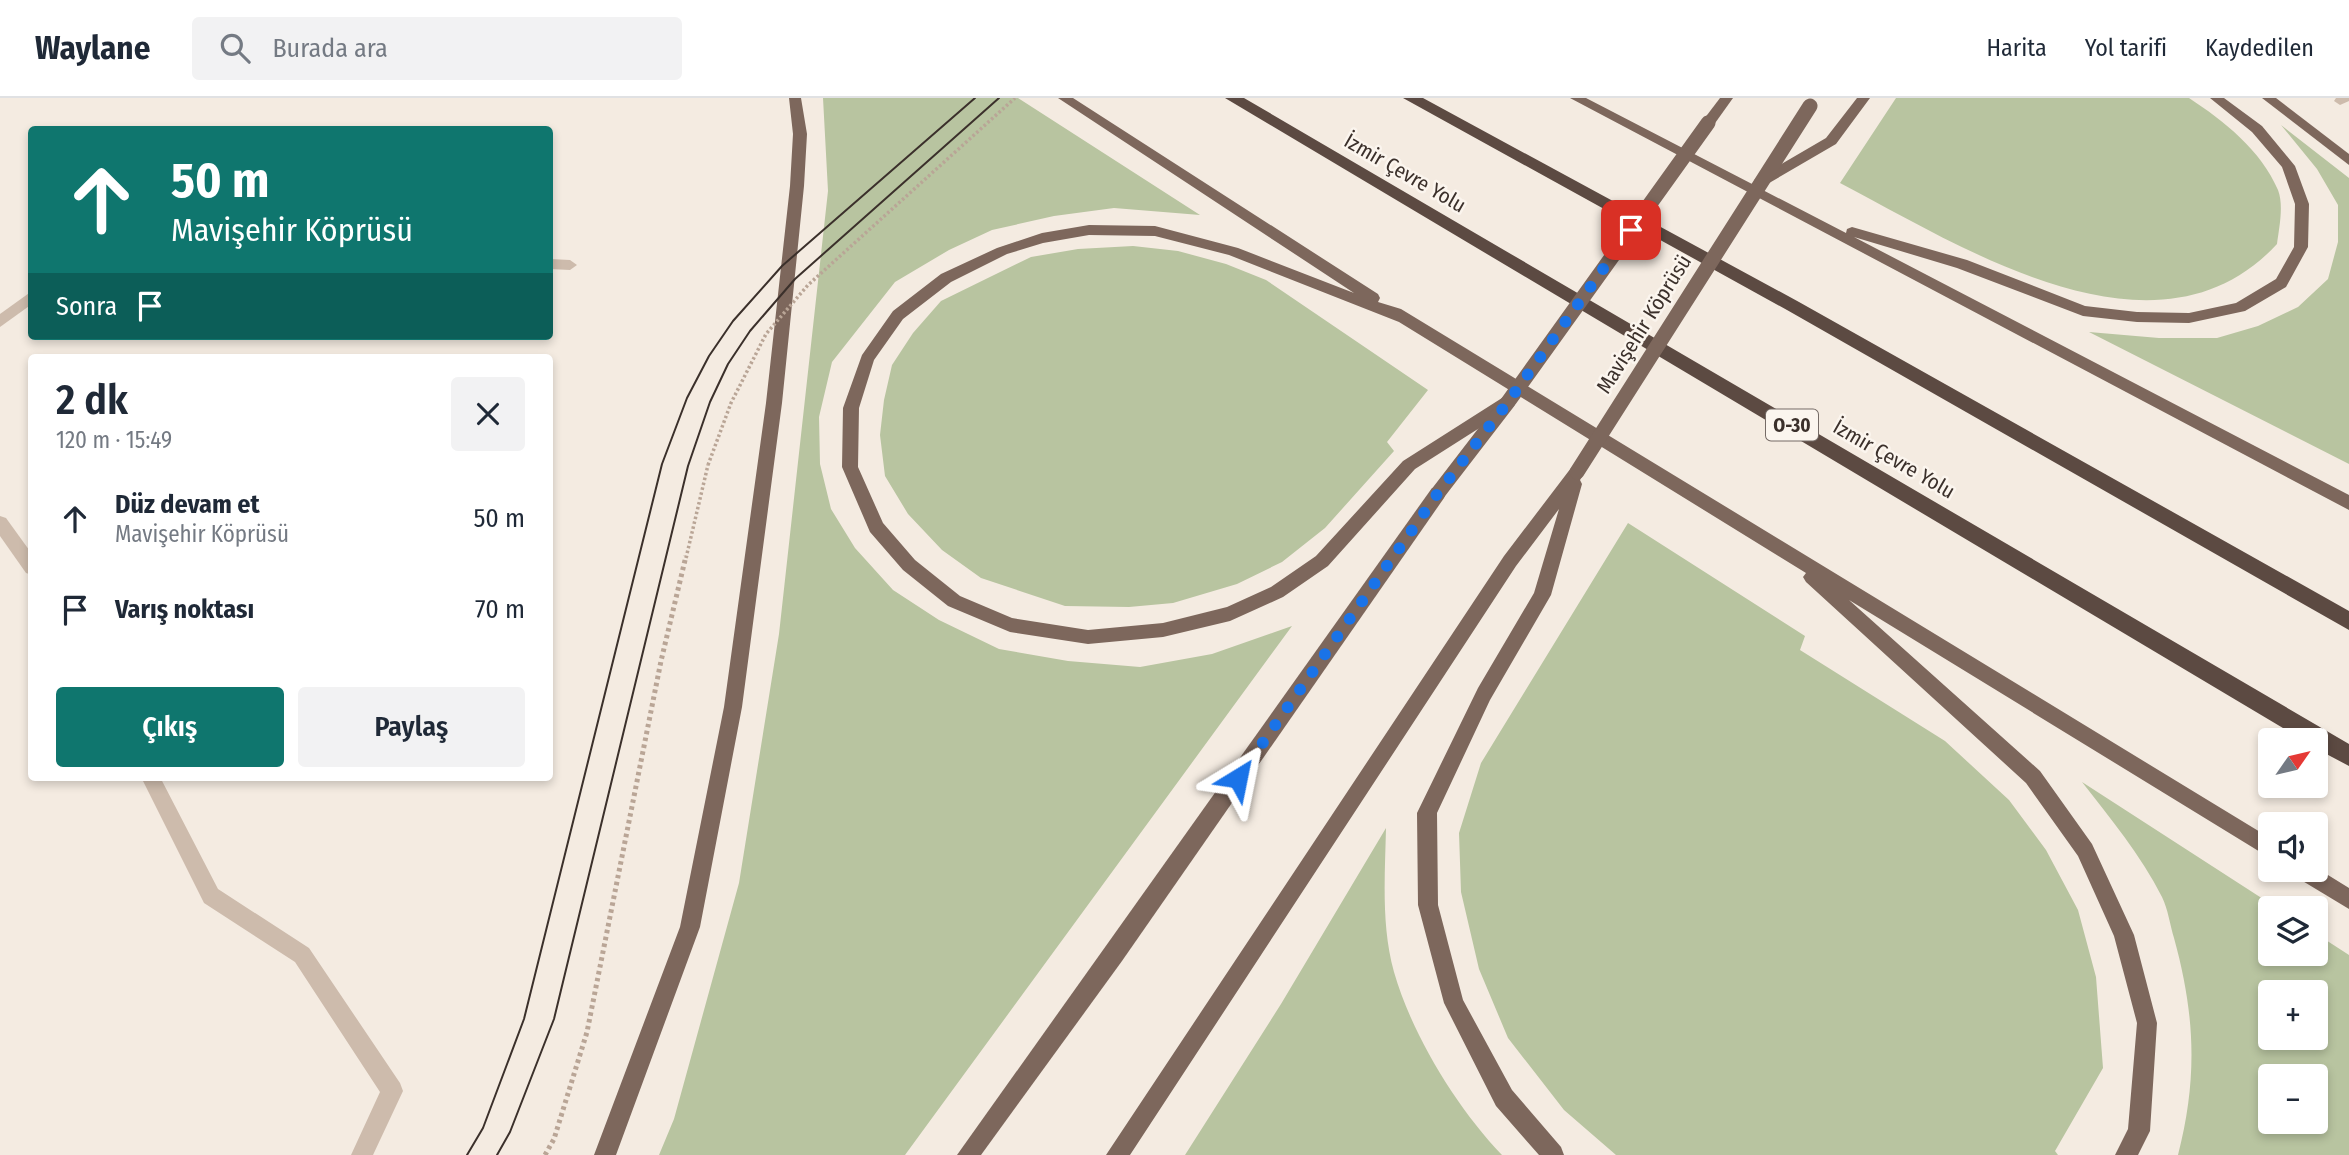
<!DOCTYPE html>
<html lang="tr">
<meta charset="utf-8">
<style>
body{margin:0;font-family:"Fira Sans Condensed",sans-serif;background:#f2f2f3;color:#1f2937;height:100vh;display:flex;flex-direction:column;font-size:26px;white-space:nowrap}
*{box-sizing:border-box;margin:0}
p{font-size:23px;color:#747a83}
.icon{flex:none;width:38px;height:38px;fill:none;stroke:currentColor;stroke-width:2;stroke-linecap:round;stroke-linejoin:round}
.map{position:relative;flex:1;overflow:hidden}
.panel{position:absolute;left:28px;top:256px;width:525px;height:427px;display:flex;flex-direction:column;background:#fff;border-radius:7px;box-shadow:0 4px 10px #0003}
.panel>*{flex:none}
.banner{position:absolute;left:28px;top:28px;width:525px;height:214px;border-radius:7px;box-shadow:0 4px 10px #0003;background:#0f766e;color:#fff;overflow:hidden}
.needle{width:46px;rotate:56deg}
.tools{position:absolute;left:2258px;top:630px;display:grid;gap:14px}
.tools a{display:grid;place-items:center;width:70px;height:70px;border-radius:7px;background:#fff;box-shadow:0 4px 10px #0003;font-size:35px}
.pin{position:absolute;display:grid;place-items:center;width:60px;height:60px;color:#fff;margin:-30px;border-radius:14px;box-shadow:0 4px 10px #0006}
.me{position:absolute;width:77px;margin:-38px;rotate:35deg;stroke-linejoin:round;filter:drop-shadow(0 0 5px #0008)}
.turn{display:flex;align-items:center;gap:24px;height:147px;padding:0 28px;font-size:32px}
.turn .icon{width:91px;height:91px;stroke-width:2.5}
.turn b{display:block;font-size:49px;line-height:60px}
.then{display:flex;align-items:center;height:66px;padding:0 28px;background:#0003;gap:14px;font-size:26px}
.round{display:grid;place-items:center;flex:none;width:74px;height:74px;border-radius:7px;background:#f2f2f3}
.head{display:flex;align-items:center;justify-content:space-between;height:119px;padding:0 28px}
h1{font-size:42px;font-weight:600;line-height:52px}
.button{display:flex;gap:14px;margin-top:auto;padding:14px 28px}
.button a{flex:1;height:80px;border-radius:7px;background:#0f766e;color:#fff;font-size:28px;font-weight:600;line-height:80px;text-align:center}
.button a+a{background:#f2f2f3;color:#1f2937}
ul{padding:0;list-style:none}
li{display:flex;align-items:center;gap:21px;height:91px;padding:0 28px}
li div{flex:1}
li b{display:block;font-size:26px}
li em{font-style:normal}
header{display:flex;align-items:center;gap:42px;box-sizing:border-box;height:98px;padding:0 35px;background:#fff;border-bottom:2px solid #e0e1e3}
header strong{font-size:33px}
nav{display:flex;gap:38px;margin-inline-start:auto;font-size:24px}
.search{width:490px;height:63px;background:#f2f2f3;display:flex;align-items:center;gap:18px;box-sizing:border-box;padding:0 24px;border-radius:7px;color:#747a83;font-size:26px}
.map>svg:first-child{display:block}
.green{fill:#b8c4a0;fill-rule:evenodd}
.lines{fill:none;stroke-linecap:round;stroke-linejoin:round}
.path-far1{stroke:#b9a596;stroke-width:3.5;stroke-dasharray:2.5 2.5;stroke-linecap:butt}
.path{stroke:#b9a596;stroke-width:5;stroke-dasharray:3.5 3.5;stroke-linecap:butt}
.service{fill:#cdbbac;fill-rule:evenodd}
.primary{fill:#7d675c;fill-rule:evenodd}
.motorway{fill:#5c4a42;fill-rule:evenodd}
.tram{stroke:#3b302b;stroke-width:2}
.path-bridge{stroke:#b9a596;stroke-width:3.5;stroke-dasharray:2.5 2.5;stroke-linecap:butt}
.primary-bridge{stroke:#7d675c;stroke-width:15}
.route{stroke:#1a73e8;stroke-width:12;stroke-dasharray:0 21.6}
.labels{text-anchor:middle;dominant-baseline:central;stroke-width:5;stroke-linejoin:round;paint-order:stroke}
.shield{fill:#fbf5ee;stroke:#756b66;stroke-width:2}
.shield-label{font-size:19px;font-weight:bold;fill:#3b302b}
.street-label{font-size:21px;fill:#3b302b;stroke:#fbf5ee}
</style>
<header>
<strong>Waylane</strong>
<div class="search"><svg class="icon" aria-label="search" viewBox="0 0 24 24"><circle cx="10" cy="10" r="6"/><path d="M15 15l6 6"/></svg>Burada ara</div>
<nav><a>Harita</a><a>Yol tarifi</a><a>Kaydedilen</a></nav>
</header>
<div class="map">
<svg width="2349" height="1057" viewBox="0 0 2349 1057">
<rect width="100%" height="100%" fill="#f4ebe1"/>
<g class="green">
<polygon points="823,0 1018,0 1200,117 1114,110 1054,118 992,132 949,152 895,184 832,264 819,319 820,366 831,411 855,450 893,492 939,522 999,551 1068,563 1140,569 1212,556 1292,528 905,1057 659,1057 674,1021 739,785 779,536 828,93"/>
<path d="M1896,0H2189C2224,23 2261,52 2278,92C2284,107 2279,131 2277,146C2157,276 1961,148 1840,85Z"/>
<polygon points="2281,27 2349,80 2349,366 2089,234 2159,240 2217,240 2258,228 2298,209 2328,181 2338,144 2338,107 2317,71"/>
<polygon points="1133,148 1178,153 1226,166 1266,182 1428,292 1387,344 1394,353 1325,430 1282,464 1237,486 1173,505 1129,509 1065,508 981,480 942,452 908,416 885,378 880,337 884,302 892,267 913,235 941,203 994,177 1031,159 1078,151"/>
<polygon points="1628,425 1805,538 1800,552 1945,643 2009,702 2046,752 2078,812 2096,879 2103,970 2055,1053 2058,1057 1616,1057 1564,1012 1508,940 1479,871 1461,794 1459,735 1481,665"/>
<path d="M2082,684L2277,810H2270V856H2315V835L2349,857V1057H2178C2198,980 2195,916 2174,840C2170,827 2168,811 2162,799C2141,757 2110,720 2082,684ZM2315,894V940H2270V894ZM2315,978V1024H2270V978Z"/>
<path d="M1386,730C1385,777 1381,827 1394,874C1412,937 1457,1010 1502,1057H1185L1281,906Z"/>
</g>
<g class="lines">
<polyline class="path-far1" points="686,460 708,367"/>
<polyline class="path" points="545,1057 554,1041 587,934 661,563 686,458"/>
<g class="service">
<polygon points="2336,0 2349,0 2349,3 2340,7 2334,3"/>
<polygon points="550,161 570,162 577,167 570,172 550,171"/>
<polygon points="32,193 32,206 0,229 0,216"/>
<polygon points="0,418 6,420 32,456 32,477 26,475 0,438"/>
<polygon points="141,679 160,679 218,791 309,850 400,985 403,993 373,1057 351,1057 380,994 295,864 204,805"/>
</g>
<g class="primary">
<polygon points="789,0 801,0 807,36 804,88 782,305 742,609 700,829 616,1057 594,1057 680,829 724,609 766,305 790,88 793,36"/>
<polygon points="1058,0 1073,0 1378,196 1380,200 1378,204 1401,211 2270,740 2270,760 1849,502 2040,673 2092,746 2134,837 2157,925 2150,1033 2138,1057 2115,1057 2128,1031 2137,925 2114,838 2078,758 2026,685 1806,484 1803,479 1806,475 1399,224 1229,157 1155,138 1089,137 1043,145 1007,156 951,184 903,221 874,262 859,310 858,369 883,425 915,462 960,498 1012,520 1088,532 1163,525 1227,509 1271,489 1316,458 1403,363 1502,300 1508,298 1516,304 1514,308 1415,371 1328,468 1283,499 1230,523 1163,539 1088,546 1010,534 948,508 903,472 870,434 842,369 843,310 862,257 893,213 941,176 997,150 1042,135 1089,127 1155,128 1238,150 1354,195"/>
<polygon points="1570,0 1586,0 1754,87 1754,82 1826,40 1857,0 1870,0 1836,46 1764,88 1757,89 1846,135 1847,131 1852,129 1967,162 2085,208 2137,214 2189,215 2236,205 2276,181 2294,149 2295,106 2282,69 2252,34 2210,0 2224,0 2262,28 2295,68 2309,106 2308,149 2286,189 2245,213 2189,225 2137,224 2083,218 1957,170 1854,139 2349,397 2349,412"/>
<polygon points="1720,0 1733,0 1713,28 1703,28 1701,25"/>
<polygon points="2262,0 2276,0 2349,56 2349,67"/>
<polygon points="1577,368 1585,374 1580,382 1582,386 1551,497 1490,602 1437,715 1438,807 1463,902 1512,992 1561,1049 1564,1057 1539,1057 1496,1008 1444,905 1418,807 1417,715 1478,590 1534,495 1559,411 1516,468 1130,1057 1106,1057 1504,458 1571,370"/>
<polygon points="1438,389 1444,390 1446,395 1444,400 1122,863 981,1057 957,1057 1432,390"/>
<polygon points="2315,769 2349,790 2349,811 2296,779 2293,772 2315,772"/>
</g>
<g class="motorway">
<polygon points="1225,0 1244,0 2349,646 2349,668 2315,650 2315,642 2303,642"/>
<polygon points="1403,0 1423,0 1799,204 2349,513 2349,532 1787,212"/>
</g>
<g class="tram">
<polyline points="467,1057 483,1030 524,921 662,366 687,300 709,258 733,223 782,168 975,0"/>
<polyline points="497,1057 510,1034 554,921 688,368 710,304 728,266 750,233 795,181 999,0"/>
</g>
<polyline class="path-bridge" points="708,367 731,305 766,236 808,187 1015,0"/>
<g class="primary-bridge">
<polyline points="1577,374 1810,8"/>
<polyline points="1438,395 1508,304 1708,25"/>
</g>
</g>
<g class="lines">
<polyline class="route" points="1238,680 1438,395 1508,304 1631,132"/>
</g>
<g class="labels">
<rect class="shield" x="1766" y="311.5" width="52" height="31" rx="5"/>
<g class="shield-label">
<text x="1792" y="327">O-30</text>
</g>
<g class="street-label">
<text transform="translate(1405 75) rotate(30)">İzmir Çevre Yolu</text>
<text transform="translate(1644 226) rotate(-58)">Mavişehir Köprüsü</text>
<text transform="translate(1894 361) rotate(30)">İzmir Çevre Yolu</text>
</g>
</g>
</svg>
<div class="tools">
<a><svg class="needle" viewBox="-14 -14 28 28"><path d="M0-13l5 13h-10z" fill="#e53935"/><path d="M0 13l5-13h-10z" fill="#747a83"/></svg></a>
<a><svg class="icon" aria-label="sound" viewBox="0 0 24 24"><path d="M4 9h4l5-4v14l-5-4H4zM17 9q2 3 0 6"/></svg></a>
<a><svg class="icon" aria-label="layers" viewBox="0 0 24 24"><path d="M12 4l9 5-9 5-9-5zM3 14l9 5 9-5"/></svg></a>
<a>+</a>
<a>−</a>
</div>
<div class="pin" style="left:1631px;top:132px;background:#d93025"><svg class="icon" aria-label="arrive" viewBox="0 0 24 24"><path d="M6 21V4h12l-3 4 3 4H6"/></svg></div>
<svg class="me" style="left:1238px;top:680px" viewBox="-20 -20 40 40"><path d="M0-17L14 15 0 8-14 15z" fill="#1a73e8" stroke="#fff" stroke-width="4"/></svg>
<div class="banner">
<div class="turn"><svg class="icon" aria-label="ahead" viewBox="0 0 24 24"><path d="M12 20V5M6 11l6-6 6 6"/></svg><div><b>50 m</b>Mavişehir Köprüsü</div></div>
<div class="then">Sonra<svg class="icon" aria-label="arrive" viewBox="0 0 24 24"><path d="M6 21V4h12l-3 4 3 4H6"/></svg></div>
</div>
<section class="panel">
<div class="head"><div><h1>2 dk</h1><p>120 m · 15:49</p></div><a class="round"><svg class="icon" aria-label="close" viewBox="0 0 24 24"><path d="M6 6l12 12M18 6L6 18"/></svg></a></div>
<ul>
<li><svg class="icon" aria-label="ahead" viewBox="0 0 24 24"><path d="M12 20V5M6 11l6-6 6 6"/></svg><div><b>Düz devam et</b><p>Mavişehir Köprüsü</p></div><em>50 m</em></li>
<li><svg class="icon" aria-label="arrive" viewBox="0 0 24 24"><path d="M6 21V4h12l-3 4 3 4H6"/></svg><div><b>Varış noktası</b></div><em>70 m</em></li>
</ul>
<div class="button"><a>Çıkış</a><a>Paylaş</a></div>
</section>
</div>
